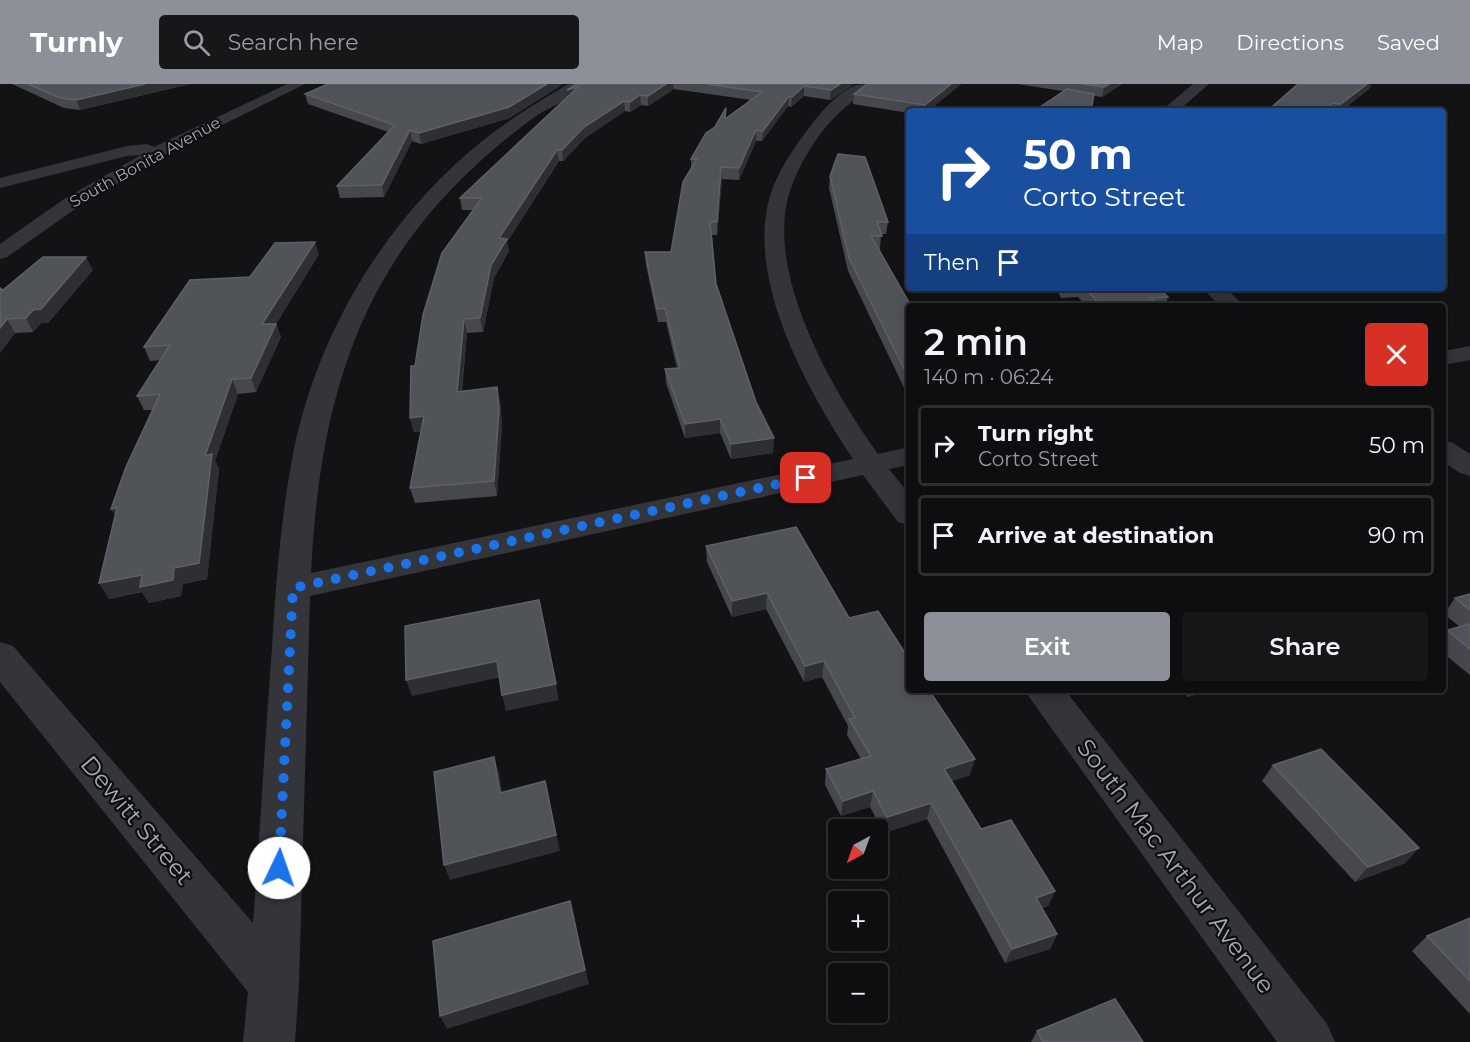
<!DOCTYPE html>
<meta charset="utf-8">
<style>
body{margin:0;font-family:Montserrat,sans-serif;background:#171719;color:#f1f3f6;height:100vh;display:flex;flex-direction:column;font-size:22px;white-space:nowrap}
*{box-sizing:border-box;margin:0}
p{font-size:20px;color:#9b9c9f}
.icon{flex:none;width:33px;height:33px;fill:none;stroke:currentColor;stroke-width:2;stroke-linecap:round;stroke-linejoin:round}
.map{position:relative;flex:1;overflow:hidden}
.details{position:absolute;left:906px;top:219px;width:540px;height:390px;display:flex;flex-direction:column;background:#0e0e10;border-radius:6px;box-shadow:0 3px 15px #0003,0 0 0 2px #2e2e30}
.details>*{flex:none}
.top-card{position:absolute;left:906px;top:24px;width:540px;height:183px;border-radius:6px;box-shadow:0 3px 15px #0003,0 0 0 2px #2e2e30;background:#1a4fa0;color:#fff;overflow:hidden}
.needle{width:39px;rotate:221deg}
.fabs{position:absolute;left:828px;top:735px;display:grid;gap:12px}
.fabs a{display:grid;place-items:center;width:60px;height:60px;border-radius:6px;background:#0e0e10;box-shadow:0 3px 15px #0003,0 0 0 2px #2e2e30;font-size:30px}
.pin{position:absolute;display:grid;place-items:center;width:51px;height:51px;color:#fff;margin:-26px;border-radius:12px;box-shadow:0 3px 9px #0006}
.me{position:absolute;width:66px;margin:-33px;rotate:3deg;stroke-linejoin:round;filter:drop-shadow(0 0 4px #0008)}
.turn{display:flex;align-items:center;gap:21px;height:126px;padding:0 18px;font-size:27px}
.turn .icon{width:78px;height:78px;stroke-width:2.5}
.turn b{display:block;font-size:42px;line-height:51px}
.then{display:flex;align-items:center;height:57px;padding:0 18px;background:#0003;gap:12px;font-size:22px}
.round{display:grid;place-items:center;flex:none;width:63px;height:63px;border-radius:6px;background:#171719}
.headline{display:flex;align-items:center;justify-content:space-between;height:102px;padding:0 18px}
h1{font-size:36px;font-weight:600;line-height:45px}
.action{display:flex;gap:12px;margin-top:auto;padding:12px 18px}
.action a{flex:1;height:69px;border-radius:6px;background:#8c9099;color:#fff;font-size:24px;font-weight:600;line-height:69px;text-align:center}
.action a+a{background:#171719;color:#f1f3f6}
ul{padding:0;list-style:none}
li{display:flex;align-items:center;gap:18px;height:81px;margin:0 12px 9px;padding:0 6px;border:3px solid #2e2e30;border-radius:6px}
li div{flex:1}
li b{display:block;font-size:22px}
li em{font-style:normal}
header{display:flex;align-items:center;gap:36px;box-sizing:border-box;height:84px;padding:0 30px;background:#8c9099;color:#fff}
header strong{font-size:28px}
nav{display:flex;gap:33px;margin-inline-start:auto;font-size:21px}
.search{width:420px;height:54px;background:#171719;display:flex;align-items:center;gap:15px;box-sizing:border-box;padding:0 21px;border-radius:6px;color:#9b9c9f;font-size:22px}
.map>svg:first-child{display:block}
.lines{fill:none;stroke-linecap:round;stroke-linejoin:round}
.minor{fill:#34353a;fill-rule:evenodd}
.wall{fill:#46484d}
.shaded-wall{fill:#2d2f32}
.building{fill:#505358;stroke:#5d6167;stroke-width:1.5}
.route{stroke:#1a73e8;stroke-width:10;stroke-dasharray:0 18}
.labels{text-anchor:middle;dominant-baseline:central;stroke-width:4.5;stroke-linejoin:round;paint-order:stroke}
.far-street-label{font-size:16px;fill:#a4abb5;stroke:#0e0e10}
.near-street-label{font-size:24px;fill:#a4abb5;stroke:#0e0e10}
</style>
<header>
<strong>Turnly</strong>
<div class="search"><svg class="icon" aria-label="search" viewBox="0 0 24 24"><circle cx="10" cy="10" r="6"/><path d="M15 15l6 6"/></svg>Search here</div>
<nav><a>Map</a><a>Directions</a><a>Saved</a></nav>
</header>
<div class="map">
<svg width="1470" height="958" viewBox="0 0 1470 958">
<rect width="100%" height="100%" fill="#131315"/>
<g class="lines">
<g class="minor">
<polygon points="287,0 305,0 174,65 78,123 7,173 0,175 0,160 64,115 141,71 127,72 0,104 0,94 127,62 147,60 154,63"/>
<path d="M568,0H585C574,14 551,22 536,32C514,48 493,65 473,84C353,195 319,330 311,489L853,375C809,309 749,202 768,120C774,93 792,66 809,44C820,29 838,8 856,1C861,0 868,0 874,0C868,7 860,11 853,17C840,27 828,39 818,53C804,73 790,99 786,123C773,203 833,307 878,370L909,363V381L889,385L909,410V441L898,438L863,391L310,512L299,901L295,958H243L248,908L0,598V558L13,562L253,839C260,748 265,656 272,564C276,497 281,431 294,365C319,246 386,135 481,58C508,36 538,18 568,0Z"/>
<polygon points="1193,0 1209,0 1178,27 1161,27"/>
<polygon points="1202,204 1226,204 1244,222 1220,222"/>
<polygon points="1470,262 1470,276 1443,281 1443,267"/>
<polygon points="1443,356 1453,359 1470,370 1470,392 1460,389 1443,378"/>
<polygon points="1024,606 1065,606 1327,940 1335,958 1277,958"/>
</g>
</g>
<g class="wall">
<polygon points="12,0 190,0 80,26 64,24"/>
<polygon points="576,0 854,0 830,16 804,12 791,23 788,22 762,57 756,57 739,96 722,95 717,151 712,151 716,200 773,369 731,375 720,349 685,354 666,299 665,285 677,284 666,238 658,238 646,181 645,168 671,168 691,84 691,75 726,35 751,16 674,5 648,22 641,21 630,28 625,27 585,54 563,77 559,77 507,158 509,167 494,194 483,248 467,249 462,307 500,317 502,341 497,412 415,419 410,404 421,347 414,348 410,334 415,282 473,126 462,126 460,114 568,13"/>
<polygon points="867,0 961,0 928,27 909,27 909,29 853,20 854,10"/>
<polygon points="1017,0 1122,0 1102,13"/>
<polygon points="1298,0 1371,0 1369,5 1341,27 1267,27"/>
<polygon points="305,10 510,34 421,60 412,57 384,113 340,114 337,102 388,48 308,20"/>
<polygon points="830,92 888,138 886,150 881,150 880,165 879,165 909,222 909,312 908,312 848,187 829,104"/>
<polygon points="319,170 276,240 281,253 256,308 238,310 215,377 219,385 207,495 183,500 181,512 149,519 142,508 109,515 153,326 144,326 137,312 161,276 150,277 144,263 250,193"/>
<polygon points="93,186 48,239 41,239 33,248 15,249 0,269 3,206"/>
<polygon points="1056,204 1159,204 1168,213 1165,222 1086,222 1078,213 1061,214"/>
<polygon points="706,462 849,534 970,691 952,697 981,745 1055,807 1048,822 1042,824 1057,850 1050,865 1005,879 927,735 884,749 870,723 841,732 825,701 826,685 861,675 847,651 848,642 822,593 804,598 766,525 732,533 707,478"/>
<polygon points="1470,510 1470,591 1443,569 1443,552 1447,546 1460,543 1444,530 1455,514"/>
<polygon points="1182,606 1210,606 1188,613"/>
<polygon points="1273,681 1419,764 1405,779 1355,798 1262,697"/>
<polygon points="1470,834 1470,930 1412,867 1427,852"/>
<polygon points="1037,947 1143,958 1031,958"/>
</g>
<g class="shaded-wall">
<polygon points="145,0 190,0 80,26 76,16"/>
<polygon points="547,0 564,0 510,34 421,60 419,49"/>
<polygon points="666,0 673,0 674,5 648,22 648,12"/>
<polygon points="840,0 854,0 830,16 831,6"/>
<polygon points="951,0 961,0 928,27 924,27 925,21"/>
<polygon points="1109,0 1122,0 1102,13 1104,3"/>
<polygon points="1367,0 1371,0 1369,5 1341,27 1338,27 1341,20"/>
<polygon points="804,2 804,12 791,23 792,13"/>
<polygon points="578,3 568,16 567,6"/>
<polygon points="640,11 641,21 630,28 630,18"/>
<polygon points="789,12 788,22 762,57 763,47"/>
<polygon points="624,17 625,27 585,54 563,77 562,66 584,43"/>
<polygon points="410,46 412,57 384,113 382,101"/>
<polygon points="756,46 756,57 739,96 739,84"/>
<polygon points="557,66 559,77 507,158 509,167 494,194 483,248 480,234 491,181 499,154"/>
<polygon points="721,83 722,95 717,151 717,138"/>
<polygon points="315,158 319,170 276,240 281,253 256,308 251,294 262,240"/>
<polygon points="86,173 93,186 48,239 41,239 33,248 26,234"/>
<polygon points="7,235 15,249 0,269 0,244"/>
<polygon points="464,235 467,249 460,322 457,308"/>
<polygon points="232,295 238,310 215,377 219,385 207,495 183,500 181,512 149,519 142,508 109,515 99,499 174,484 205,372"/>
<polygon points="497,303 500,317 502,341 497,412 494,397"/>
<polygon points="424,332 428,347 414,348 410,334"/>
<polygon points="720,335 720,349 685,354 685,340"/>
<polygon points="774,354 773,369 731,375 731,360"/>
<polygon points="117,424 120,440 111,425"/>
<polygon points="767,509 766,525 732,533 732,517"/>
<polygon points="543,532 559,616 506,627 502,611"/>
<polygon points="497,577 502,593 412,612 406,596"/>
<polygon points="824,577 822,593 804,598 805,582"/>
<polygon points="1192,606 1210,606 1188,613"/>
<polygon points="494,673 499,689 505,724 500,709"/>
<polygon points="975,675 970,691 940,701 944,685"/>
<polygon points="545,697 560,767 450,796 444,781"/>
<polygon points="873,707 870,723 841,732 843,717"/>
<polygon points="931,719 927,735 884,749 887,733"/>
<polygon points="1419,764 1405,779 1355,798 1368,783"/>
<polygon points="1055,807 1048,822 1029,828 1036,814"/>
<polygon points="570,817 589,900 447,945 440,932"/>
<polygon points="1057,850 1050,865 1005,879 1012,865"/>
</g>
<g class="building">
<polygon points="28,0 145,0 76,16 60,14"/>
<polygon points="328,0 547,0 509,23 419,49 410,46 382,101 337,102 395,41 305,10"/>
<polygon points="576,0 666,0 648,12 640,11 630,18 624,17 584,43 562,66 557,66 499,154 507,155 491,181 480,234 464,235 457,308 497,303 499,326 494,397 410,404 424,332 410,334 411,282 415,282 423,231 442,169 482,114 460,114 578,3 567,6"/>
<polygon points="707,0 840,0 831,6 804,2 792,13 789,12 763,47 756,46 739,84 721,83 717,138 710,138 716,200 756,318 774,354 731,360 720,335 685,340 665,285 680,284 665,224 657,225 645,168 671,168 683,98 697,75 691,75 706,49 715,43 726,24 725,35 762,8"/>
<polygon points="867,0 951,0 925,21 854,10"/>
<polygon points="1082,0 1109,0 1104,3"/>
<polygon points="1298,0 1367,0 1341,20 1332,19 1328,27 1267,27"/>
<polygon points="1067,5 1094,10 1091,27 1034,27"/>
<polygon points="838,70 865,73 888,138 877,138 882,152 871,152 911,222 909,222 909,295 849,174 830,92"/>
<polygon points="315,158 262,240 276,240 251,294 232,295 205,372 212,370 199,479 174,484 173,496 140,503 142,491 99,499 117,424 111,425 126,383 160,310 137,312 170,261 144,263 190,196 250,193 275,159"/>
<polygon points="43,173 86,173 41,225 33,226 26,234 7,235 0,244 0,204 3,206"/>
<polygon points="1085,204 1159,204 1168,213 1151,214 1162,222 1101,222"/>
<polygon points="796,443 849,534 878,527 909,575 909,606 929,606 975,675 944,685 981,745 1011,736 1055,807 1036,814 1057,850 1012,865 931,719 887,733 873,707 843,717 826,685 871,672 849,635 855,634 824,577 805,582 767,509 732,517 706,462"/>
<polygon points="1470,510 1470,526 1455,514"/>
<polygon points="539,516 556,600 502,611 497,577 406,596 405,542"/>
<polygon points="1470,540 1470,565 1447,546"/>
<polygon points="1321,665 1419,764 1368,783 1273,681"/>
<polygon points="494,673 500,709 545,697 556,751 444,781 434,688"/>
<polygon points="570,817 585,886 440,932 433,857"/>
<polygon points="1470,834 1470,897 1427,852"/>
<polygon points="1115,915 1143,958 1043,958 1037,947"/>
</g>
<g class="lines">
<polyline class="route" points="279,784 293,504 806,394"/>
</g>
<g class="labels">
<g class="far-street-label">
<text transform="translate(145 78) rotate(-29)">South Bonita Avenue</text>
</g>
<g class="near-street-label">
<text transform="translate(137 736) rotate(50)">Dewitt Street</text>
<text transform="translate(1176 782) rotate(53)">South Mac Arthur Avenue</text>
</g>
</g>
</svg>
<div class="fabs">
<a><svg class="needle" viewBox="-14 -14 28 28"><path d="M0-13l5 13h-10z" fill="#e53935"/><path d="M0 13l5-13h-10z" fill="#9b9c9f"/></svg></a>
<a>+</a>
<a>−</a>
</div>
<div class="pin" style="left:806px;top:394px;background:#d93025"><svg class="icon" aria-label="arrive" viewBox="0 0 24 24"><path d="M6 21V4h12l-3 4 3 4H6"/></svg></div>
<svg class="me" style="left:279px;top:784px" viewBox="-20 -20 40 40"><circle r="19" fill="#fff"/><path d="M0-13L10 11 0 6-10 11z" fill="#1a73e8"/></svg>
<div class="top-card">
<div class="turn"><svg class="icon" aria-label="right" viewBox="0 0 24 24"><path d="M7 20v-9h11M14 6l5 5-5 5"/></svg><div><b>50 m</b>Corto Street</div></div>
<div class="then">Then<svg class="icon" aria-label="arrive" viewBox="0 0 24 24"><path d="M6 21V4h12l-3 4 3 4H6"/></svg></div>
</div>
<section class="details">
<div class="headline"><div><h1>2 min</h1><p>140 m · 06:24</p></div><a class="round" style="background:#d93025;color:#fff"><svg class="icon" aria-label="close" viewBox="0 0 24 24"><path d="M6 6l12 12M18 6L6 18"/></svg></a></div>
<ul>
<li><svg class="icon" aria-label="right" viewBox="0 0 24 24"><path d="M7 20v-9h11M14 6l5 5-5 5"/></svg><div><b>Turn right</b><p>Corto Street</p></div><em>50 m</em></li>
<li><svg class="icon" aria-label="arrive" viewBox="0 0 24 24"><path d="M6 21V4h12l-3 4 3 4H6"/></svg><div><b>Arrive at destination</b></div><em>90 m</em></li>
</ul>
<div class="action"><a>Exit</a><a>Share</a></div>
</section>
</div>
